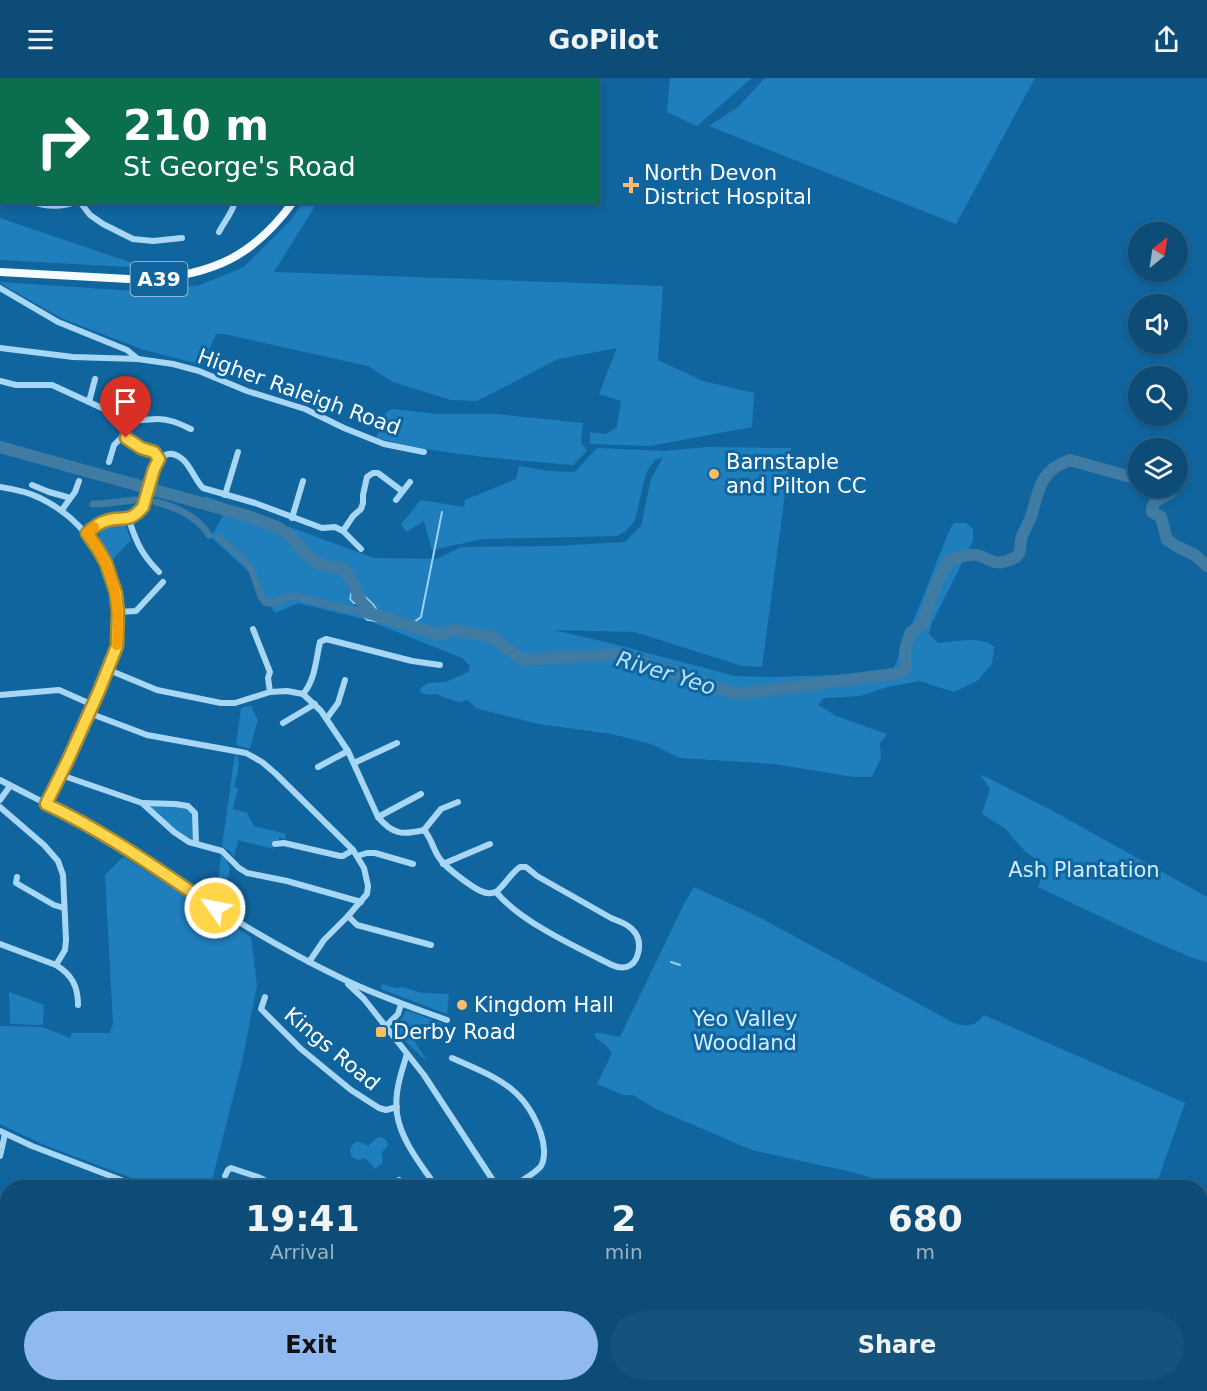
<!DOCTYPE html>
<style>
body{margin:0;font-family:"DejaVu Sans",sans-serif;background:#15537c;color:#f1f3f6;height:100vh;display:flex;flex-direction:column;font-size:22px;white-space:nowrap}
*{box-sizing:border-box;margin:0}
p{font-size:20px;color:#9ab4c6}
.icon{flex:none;width:33px;height:33px;fill:none;stroke:currentColor;stroke-width:2;stroke-linecap:round;stroke-linejoin:round}
.map{position:relative;flex:1;overflow:hidden}
.drawer{position:absolute;left:0px;top:1102px;width:1208px;height:212px;display:flex;flex-direction:column;background:#0c4c77;border-radius:24px 24px 0 0;box-shadow:0 3px 9px #0003,0 0 0 2px #2c6389}
.drawer>*{flex:none}
.hud{position:absolute;left:0px;top:0px;width:600px;height:126px;box-shadow:0 3px 9px #0003,0 0 0 2px #2c6389;background:#0b6e4f;color:#fff;overflow:hidden}
.needle{width:39px;rotate:30deg}
.controls{position:absolute;left:1128px;top:144px;display:grid;gap:12px}
.controls a{display:grid;place-items:center;width:60px;height:60px;border-radius:50%;background:#0c4c77;box-shadow:0 3px 9px #0003,0 0 0 2px #2c6389;font-size:30px}
.pin{position:absolute;display:grid;place-items:center;width:51px;height:51px;color:#fff;margin:-62px -26px;border-radius:50% 50% 50% 0;rotate:-45deg;box-shadow:0 0 6px #0007}
.pin .icon{rotate:45deg}
.me{position:absolute;width:66px;margin:-33px;rotate:303deg;stroke-linejoin:round;filter:drop-shadow(0 0 4px #0008)}
.turn{display:flex;align-items:center;gap:21px;height:126px;padding:0 24px;font-size:27px}
.turn .icon{width:78px;height:78px;stroke-width:2.5}
.turn b{display:block;font-size:42px;line-height:51px}
.eta{display:flex;justify-content:space-evenly;align-items:center;height:102px;text-align:center}
.eta b{font-size:36px;font-weight:700;line-height:42px}
.action{display:flex;gap:12px;margin-top:auto;padding:12px 24px}
.action a{flex:1;height:69px;border-radius:36px;background:#90b9f0;color:#111;font-size:24px;font-weight:700;line-height:69px;text-align:center}
.action a+a{background:#15537c;color:#f1f3f6}
header{display:flex;justify-content:space-between;align-items:center;height:78px;padding:0 24px;background:#0c4c77;font-size:27px;font-weight:700}
.map>svg:first-child{display:block}
.green{fill:#1f7fbd;fill-rule:evenodd}
.water{fill:#407ba4;stroke:#99d4f8;stroke-width:1.5}
.lines{fill:none;stroke-linecap:round;stroke-linejoin:round}
.stream{stroke:#99d4f8;stroke-width:2}
.canal{stroke:#407ba4;stroke-width:7}
.river{stroke:#407ba4;stroke-width:12}
.minor{stroke:#a7d7f5;stroke-width:6}
.major{stroke:#f6fbff;stroke-width:8}
.route-casing{stroke:#a68a30;stroke-width:15}
.route{stroke:#ffd54a;stroke-width:10}
.slow{stroke:#f59e0b;stroke-width:10}
.poi-dot{fill:#ffbd6c;stroke:#10659f;stroke-width:2}
.labels{text-anchor:middle;dominant-baseline:central;stroke-width:6;stroke-linejoin:round;paint-order:stroke}
.shield{fill:#10659f;stroke:#b7d1e2;stroke-width:1.5}
.shield-label{font-size:20px;font-weight:bold;fill:#fff}
.poi-label{font-size:21px;fill:#fff;stroke:#10659f;text-anchor:start}
.street-label{font-size:21px;fill:#fff;stroke:#10659f}
.park-label{font-size:21px;fill:#d0ecfe;stroke:#10659f}
.water-label{font-size:22px;font-style:italic;fill:#b8e2fb;stroke:#10659f}
</style>
<header><svg class="icon" aria-label="menu" viewBox="0 0 24 24"><path d="M4 6h16M4 12h16M4 18h16"/></svg>GoPilot<svg class="icon" aria-label="share" viewBox="0 0 24 24"><path d="M12 15V3M7 8l5-5 5 5M5 13v7h14v-7"/></svg></header>
<div class="map">
<svg width="1207" height="1313" viewBox="0 0 1207 1313">
<rect width="100%" height="100%" fill="#10659f"/>
<g class="green">
<polygon points="670,0 752,0 697,48 667,34"/>
<polygon points="765,0 1035,0 956,146 709,48 738,29"/>
<polygon points="302,125 317,125 274,194 663,208 658,282 703,303 754,315 752,349 650,368 590,366 590,354 606,356 617,349 621,323 599,316 617,270 558,281 477,323 451,322 393,304 368,288 224,256 216,256 203,287 144,272 63,241 0,205 0,204 149,214 200,207 244,189 292,141"/>
<polygon points="0,140 147,190 0,182"/>
<path d="M392,331L438,336H497L583,345L581,364L587,373L573,387C507,381 440,377 376,360L386,335Z"/>
<path d="M707,369L791,370L762,589L742,588L635,554L553,552L610,565L735,598L774,599L864,596L893,592L921,524L949,453L954,445H966L973,451V463L932,545L929,556L938,565C955,564 981,557 994,569L992,586L977,603L954,614L920,603L887,609L860,618L824,620L818,627L836,638L887,656L880,665L881,680L872,699H854L775,686L680,680L651,666L612,656L539,646L506,638L476,630L468,622L458,624L436,616L428,617L420,614L421,610L428,605L446,604L468,594L470,588L462,580L367,542L298,525L275,535L248,493L211,459L224,436L202,428L205,418L374,480L437,481L461,469L555,468L625,464L641,448L651,401L663,379L655,382L646,395L635,442L626,453L617,458L483,461L432,472L424,443L406,454L401,446L421,422L464,429L465,422L516,401L519,388L548,393L575,394L597,370L665,373ZM358,512L373,526L384,544L367,543L350,521Z"/>
<polygon points="123,446 126,449 131,462 112,482 99,460 100,450"/>
<polygon points="251,627 257,641 258,641 250,671 236,667 241,630"/>
<path d="M235,676C243,684 236,699 234,709L238,710L233,731L247,735L254,748L286,756L285,761L279,759V762L272,764L274,771L238,762L234,779L230,773L222,768Z"/>
<polygon points="980,696 1051,732 1207,819 1207,884 1193,880 1146,860 1038,809 1045,788 1025,773 1013,760 1006,751 982,736 990,711"/>
<polygon points="142,725 188,729 195,735 196,765 189,763"/>
<polygon points="221,777 226,781 230,791 222,826 219,826 216,823"/>
<polygon points="123,779 251,859 257,907 242,984 210,1110 158,1110 42,1066 0,1046 0,948 42,949 70,960 72,955 110,955 113,945 105,797"/>
<path d="M694,809L757,838L956,946C970,948 974,949 984,937L1185,1025L1155,1110H902L856,1095L752,1072L656,1031L633,1017H623L597,1006L612,975L606,967L597,961L595,957V955H599L620,959L684,826Z"/>
<polygon points="382,906 396,910 403,909 422,915 449,916 447,936 381,911"/>
<polygon points="9,914 44,927 43,947 10,946"/>
<polygon points="406,933 409,933 443,946 440,951 427,946 414,947 416,966 424,978 426,983 397,955 395,951"/>
<path d="M378,1059C384,1059 388,1062 388,1068L382,1074L383,1085L378,1088L376,1091L365,1080L358,1082L352,1079C349,1071 350,1067 358,1063L368,1068Z"/>
</g>
<polygon class="water" points="352,511 358,512 373,526 385,544 367,542 359,533 360,526 354,525 350,521"/>
<g class="lines">
<g class="stream">
<polyline points="409,548 421,539 442,434"/>
<polyline points="671,884 680,887"/>
</g>
<g class="canal">
<path d="M156,424C175,429 198,439 209,457"/>
<polyline points="93,426 99,426 135,422"/>
<polyline points="219,460 243,481 252,493 261,518 265,524 270,525 276,524 286,519 297,518 333,528 366,534"/>
</g>
<g class="river">
<path d="M0,369L248,438L277,449L293,460L305,476L321,487L343,490L352,503L366,534L440,557L454,552L493,559L522,582L617,576L737,616L902,595L906,590C903,575 906,567 911,554L923,546L936,506L950,482C957,480 969,475 977,477C992,481 994,489 1012,481C1021,478 1020,471 1021,462C1023,453 1029,445 1032,436C1039,410 1041,392 1070,382L1138,401"/>
<path d="M1168,410L1172,413C1164,420 1151,421 1152,434L1161,439L1167,462L1178,469L1195,477L1207,488"/>
</g>
<g class="minor">
<polyline points="213,0 214,2"/>
<polyline points="291,0 292,2"/>
<polyline points="134,2 135,0"/>
<polyline points="203,2 205,0"/>
<polyline points="0,30 2,31"/>
<path d="M34,124C45,129 63,129 75,124"/>
<polyline points="80,124 90,137 103,146 133,161 153,163 182,160"/>
<path d="M219,154C224,144 232,135 235,124"/>
<polyline points="0,210 58,244 127,272 138,281 173,286 199,293 247,313 305,331 344,350 384,366 424,374"/>
<polyline points="0,270 73,279 138,281"/>
<path d="M0,303L16,307H52L128,342C138,343 148,341 158,341C170,341 180,346 191,351"/>
<polyline points="89,324 95,301"/>
<polyline points="109,384 114,367 121,360 130,362 141,370 150,371 154,374 159,381"/>
<polyline points="32,407 49,414 67,419 69,422 62,432"/>
<path d="M0,409C13,411 28,414 40,420C100,449 132,518 113,582L68,682L46,726"/>
<polyline points="225,417 238,374"/>
<polyline points="69,422 75,414 79,403"/>
<polyline points="396,422 410,404"/>
<polyline points="292,440 303,403"/>
<path d="M127,442L130,445C137,466 143,478 159,494"/>
<polyline points="343,453 353,438 361,431 363,425 363,417 367,399 373,395 378,395 402,413"/>
<path d="M87,455C92,451 96,446 103,444C121,437 127,448 143,429C148,413 155,361 181,380C190,386 195,402 203,410L255,425L322,450L335,449L343,453L361,471"/>
<polyline points="118,534 136,533 163,504"/>
<polyline points="253,551 270,594 268,600 270,614"/>
<path d="M109,592L157,612L221,625H235L270,614L287,613L303,616L321,633L348,673L378,739C393,757 403,757 424,752C432,761 433,772 440,781C446,790 477,814 487,815C491,816 492,815 496,814"/>
<path d="M303,616C315,603 316,581 320,564L326,561L412,583L440,587"/>
<polyline points="0,617 59,612 93,627"/>
<polyline points="89,635 147,657 246,675 262,684 276,696 353,772 364,790 368,808 367,816 348,838 324,862 309,884"/>
<polyline points="327,640 338,625 345,602"/>
<polyline points="283,645 315,626"/>
<polyline points="354,685 397,665"/>
<polyline points="318,689 348,673"/>
<polyline points="61,697 142,725 174,754 189,764 222,773 239,790 247,795 287,803 361,824"/>
<path d="M0,702C36,721 73,738 108,759C145,781 179,807 215,829C255,855 298,879 341,900C375,917 411,929 447,942"/>
<polyline points="0,722 10,708"/>
<polyline points="143,725 175,726 188,728 195,735 196,765"/>
<polyline points="0,729 44,767 58,783 63,797 66,862 65,872 56,887 0,866"/>
<polyline points="378,739 421,716"/>
<polyline points="424,752 441,731 458,724"/>
<polyline points="275,766 284,765 340,778 343,778 353,772"/>
<polyline points="357,778 367,775 375,775 413,786"/>
<polyline points="443,786 490,766"/>
<path d="M520,789H526L537,798L611,840C620,844 631,847 636,856C642,866 639,886 626,889C621,890 616,889 612,887C576,869 521,844 496,814C505,807 511,795 520,789Z"/>
<polyline points="17,799 16,805 54,827 64,830"/>
<polyline points="348,838 357,847 431,867"/>
<path d="M56,887C72,897 78,908 78,927"/>
<polyline points="348,906 364,921 424,997 498,1110"/>
<polyline points="265,919 261,931 301,971 351,1012 379,1030 386,1032 397,1029"/>
<polyline points="386,948 398,936 401,926"/>
<path d="M407,976C401,995 394,1015 397,1036C401,1063 422,1088 437,1110"/>
<path d="M452,980C494,999 525,1008 541,1056C544,1065 546,1079 541,1088C536,1095 518,1105 510,1110"/>
<polyline points="0,1053 32,1068 142,1110"/>
<polyline points="0,1078 5,1056"/>
<polyline points="225,1098 228,1092 231,1090 258,1099 280,1110"/>
<polyline points="560,1109 561,1110"/>
<polyline points="393,1110 392,1107 399,1102"/>
<polyline points="0,1170 8,1177"/>
<polyline points="0,1206 8,1195"/>
<polyline points="0,1255 8,1255"/>
<polyline points="144,1306 145,1313"/>
<polyline points="173,1306 176,1313"/>
<polyline points="309,1306 317,1313"/>
<polyline points="385,1306 392,1313"/>
<polyline points="458,1306 467,1313"/>
<polyline points="644,1309 646,1306"/>
<polyline points="66,1313 68,1306"/>
<polyline points="569,1313 581,1306"/>
<polyline points="729,1313 732,1306"/>
<polyline points="782,1313 783,1311"/>
</g>
<g class="major">
<polyline points="330,2 330,0"/>
<path d="M0,194L147,202C213,196 253,179 293,124"/>
</g>
</g>
<g class="lines">
<defs>
<path id="route" d="M126,360L141,370L154,374L159,381L154,391L143,429C127,448 121,436 103,444C97,446 92,451 87,455L98,471L106,485L116,515L118,534L117,568L99,613L68,682L46,726C106,754 160,793 215,830"/>
</defs>
<use href="#route" class="route-casing"/>
<use href="#route" class="route"/>
<path class="slow" d="M94,449L87,455C114,490 121,524 117,567"/>
</g>
<g class="poi-dot">
<path d="M628 98h6v6h6v6h-6v6h-6v-6h-6v-6h6z"/>
<circle cx="714" cy="396" r="6"/>
<circle cx="462" cy="927" r="6"/>
<rect x="375" y="948" width="12" height="12" rx="3"/>
</g>
<g class="labels">
<rect class="shield" x="130.5" y="184" width="57" height="34" rx="4.5"/>
<g class="shield-label">
<text x="159" y="201">A39</text>
</g>
<g class="poi-label">
<text x="644" y="95">North Devon<tspan x="644" dy="24">District Hospital</tspan></text>
<text x="726" y="384">Barnstaple<tspan x="726" dy="24">and Pilton CC</tspan></text>
<text x="474" y="927">Kingdom Hall</text>
<text x="393" y="954">Derby Road</text>
</g>
<g class="street-label">
<text transform="translate(299 314) rotate(20)">Higher Raleigh Road</text>
<text transform="translate(332 971) rotate(40)">Kings Road</text>
</g>
<g class="park-label">
<text x="1084" y="792">Ash Plantation</text>
<text x="745" y="941">Yeo Valley<tspan x="745" dy="24">Woodland</tspan></text>
</g>
<g class="water-label">
<text transform="translate(666 595) rotate(17)">River Yeo</text>
</g>
</g>
</svg>
<div class="controls">
<a><svg class="needle" viewBox="-14 -14 28 28"><path d="M0-13l5 13h-10z" fill="#e53935"/><path d="M0 13l5-13h-10z" fill="#9ab4c6"/></svg></a>
<a><svg class="icon" aria-label="sound" viewBox="0 0 24 24"><path d="M4 9h4l5-4v14l-5-4H4zM17 9q2 3 0 6"/></svg></a>
<a><svg class="icon" aria-label="search" viewBox="0 0 24 24"><circle cx="10" cy="10" r="6"/><path d="M15 15l6 6"/></svg></a>
<a><svg class="icon" aria-label="layers" viewBox="0 0 24 24"><path d="M12 4l9 5-9 5-9-5zM3 14l9 5 9-5"/></svg></a>
</div>
<div class="pin" style="left:126px;top:360px;background:#d93025"><svg class="icon" aria-label="arrive" viewBox="0 0 24 24"><path d="M6 21V4h12l-3 4 3 4H6"/></svg></div>
<svg class="me" style="left:215px;top:830px" viewBox="-20 -20 40 40"><circle r="17" fill="#ffd54a" stroke="#fff" stroke-width="3"/><path d="M0-11L8 9 0 5-8 9z" fill="#fff"/></svg>
<div class="hud">
<div class="turn"><svg class="icon" aria-label="right" viewBox="0 0 24 24"><path d="M7 20v-9h11M14 6l5 5-5 5"/></svg><div><b>210 m</b>St George's Road</div></div>
</div>
<section class="drawer">
<div class="eta">
<div><b>19:41</b><p>Arrival</p></div>
<div><b>2</b><p>min</p></div>
<div><b>680</b><p>m</p></div>
</div>
<div class="action"><a>Exit</a><a>Share</a></div>
</section>
</div>
